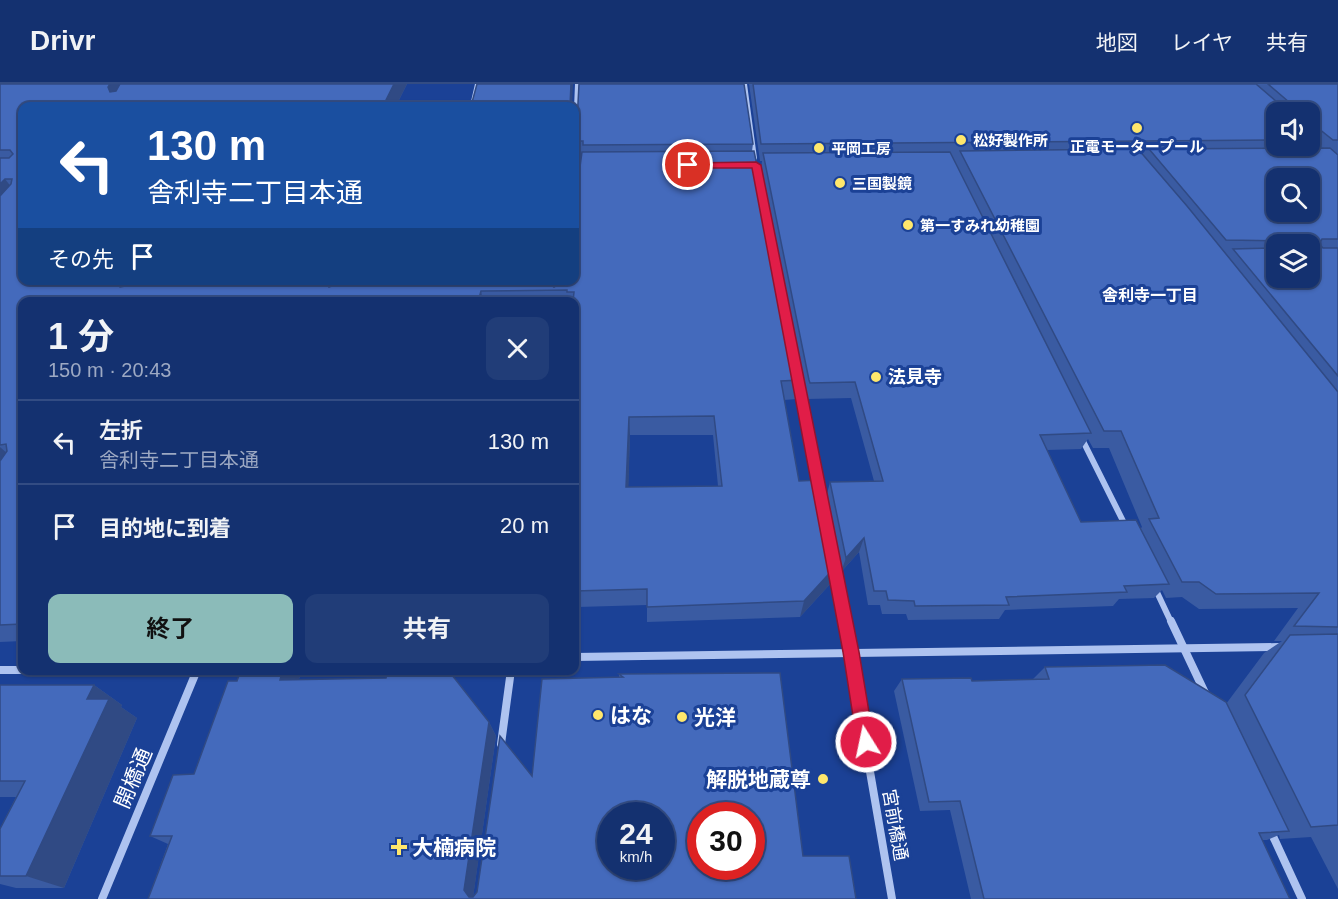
<!DOCTYPE html>
<html lang="ja">
<meta charset="utf-8">
<style>
body{margin:0;font-family:Helvetica,"Noto Sans JP",sans-serif;background:#213d78;color:#f1f3f6;height:100vh;display:flex;flex-direction:column;font-size:22px;white-space:nowrap}
*{box-sizing:border-box;margin:0}
p{font-size:20px;color:#9da9c3}
.icon{flex:none;width:33px;height:33px;fill:none;stroke:currentColor;stroke-width:2;stroke-linecap:round;stroke-linejoin:round}
.map{position:relative;flex:1;overflow:hidden}
.drawer{position:absolute;left:18px;top:213px;width:561px;height:378px;display:flex;flex-direction:column;background:#143170;border-radius:12px;box-shadow:0 2px 4px #0004,0 0 0 2px #334c83}
.drawer>*{flex:none}
.top-card{position:absolute;left:18px;top:18px;width:561px;height:183px;border-radius:12px;box-shadow:0 2px 4px #0004,0 0 0 2px #334c83;background:#1a4fa0;color:#fff;overflow:hidden}
.controls{position:absolute;left:1266px;top:18px;display:grid;gap:12px}
.controls a{display:grid;place-items:center;width:54px;height:54px;border-radius:12px;background:#143170;box-shadow:0 2px 4px #0004,0 0 0 2px #334c83;font-size:30px}
.speed{position:absolute;left:597px;top:718px;display:flex;gap:12px;font-size:30px;font-weight:700;text-align:center}
.speed>*{display:grid;place-content:center;width:78px;height:78px;border-radius:50%;background:#143170;box-shadow:0 2px 4px #0004,0 0 0 2px #334c83;line-height:1}
.speed small{font-size:15px;font-weight:400}
.speed .limit{border:9px solid #d22;background:#fff;color:#111}
.pin{position:absolute;display:grid;place-items:center;width:51px;height:51px;color:#fff;margin:-26px;border:3px solid #fff;border-radius:50%;box-shadow:0 2px 6px #0007}
.me{position:absolute;width:66px;margin:-33px;rotate:350deg;stroke-linejoin:round;filter:drop-shadow(0 0 4px #0008)}
.turn{display:flex;align-items:center;gap:21px;height:126px;padding:0 30px;font-size:27px}
.turn .icon{width:78px;height:78px;stroke-width:2.5}
.turn b{display:block;font-size:42px;line-height:51px}
.then{display:flex;align-items:center;height:57px;padding:0 30px;background:#0003;gap:12px;font-size:22px}
.round{display:grid;place-items:center;flex:none;width:63px;height:63px;border-radius:12px;background:#213d78}
.overview{display:flex;align-items:center;justify-content:space-between;height:102px;padding:0 30px}
h1{font-size:36px;font-weight:700;line-height:45px}
.action{display:flex;gap:12px;margin-top:auto;padding:12px 30px}
.action a{flex:1;height:69px;border-radius:12px;background:#8bbbb9;color:#111;font-size:24px;font-weight:700;line-height:69px;text-align:center}
.action a+a{background:#213d78;color:#f1f3f6}
ul{padding:0;list-style:none}
li{display:flex;align-items:center;gap:18px;height:84px;padding:0 30px;border-top:2px solid #334c83}
li div{flex:1}
li b{display:block;font-size:22px}
li em{font-style:normal}
header{display:flex;align-items:center;gap:36px;box-sizing:border-box;height:84px;padding:0 30px;background:#143170;border-bottom:2px solid #334c83}
header strong{font-size:28px}
nav{display:flex;gap:33px;margin-inline-start:auto;font-size:21px}
.map>svg:first-child{display:block}
.lines{fill:none;stroke-linecap:round;stroke-linejoin:round}
.minor-far3{stroke:#aec3f0;stroke-width:4}
.minor-far2{stroke:#aec3f0;stroke-width:4.5}
.minor-far1{stroke:#aec3f0;stroke-width:6}
.minor{stroke:#aec3f0;stroke-width:8}
.wall{fill:#3a5ba2;fill-rule:evenodd}
.shaded-wall{fill:#304a84}
.building{fill:#446abc;stroke:#304a84;stroke-width:1.5;fill-rule:evenodd}
.route{fill:#e11d48;stroke:#92132f;stroke-width:1.5}
.poi-dot{fill:#ffe76c;stroke:#1b4196;stroke-width:2}
.labels{text-anchor:middle;dominant-baseline:central;stroke-width:6;stroke-linejoin:round;paint-order:stroke}
.far-poi-label{font-size:15px;font-weight:bold;fill:#fff;stroke:#1b4196;text-anchor:start}
.far-neighbourhood-label{font-size:16px;font-weight:bold;fill:#fff;stroke:#1b4196}
.poi-label{font-size:18px;font-weight:bold;fill:#fff;stroke:#1b4196;text-anchor:start}
.street-label{font-size:18px;fill:#fff;stroke:#1b4196}
.near-poi-label{font-size:21px;font-weight:bold;fill:#fff;stroke:#1b4196;text-anchor:start}
.near-street-label{font-size:21px;fill:#fff;stroke:#1b4196}
</style>
<header>
<strong>Drivr</strong>
<nav><a>地図</a><a>レイヤ</a><a>共有</a></nav>
</header>
<div class="map">
<svg width="1338" height="815" viewBox="0 0 1338 815">
<rect width="100%" height="100%" fill="#1b4196"/>
<g class="lines">
<g class="minor-far3">
<polyline points="745,0 755,74"/>
<polyline points="472,22 477,0"/>
<polyline points="574,74 577,0"/>
</g>
<polyline class="minor-far2" points="798,296 802,317"/>
<g class="minor-far1">
<polyline points="802,316 819,404"/>
<polyline points="1081,353 1126,443"/>
<polyline points="834,482 844,538"/>
<polyline points="1155,504 1171,538"/>
</g>
<g class="minor">
<polyline points="844,537 892,815"/>
<polyline points="1171,537 1206,611"/>
<polyline points="574,573 1279,563"/>
<polyline points="0,586 22,586"/>
<polyline points="501,660 511,586"/>
<polyline points="1271,748 1302,815"/>
<polyline points="102,815 197,586"/>
</g>
</g>
<g class="wall">
<path d="M0,0H407L396,22L22,196H555V203L574,196L581,74H578L576,57L753,60L752,67L801,296L797,315L784,316L799,397L837,481L832,498L800,533L647,538V521L578,523L577,541H574V218H22V557L0,558ZM630,351H713L718,402L628,403Z"/>
<path d="M749,0H1338V805L1311,753L1280,755L1279,751L1267,756H1262L1290,815H971L950,726L920,727L894,607L902,595L972,597L1033,595L1045,583L1226,620L1264,569L1282,557H1274L1298,524L1199,525L1182,513L1166,514L1162,506L1154,514L1119,515L1113,522L1005,526L999,535L908,536L906,530H882L880,521H868L859,468L841,488L826,414L830,398L874,397L851,314L807,315L806,312L761,85L762,77H760ZM1276,28H1310V62H1276ZM1276,160H1310L1276,194ZM1088,355L1093,364H1109L1142,443L1140,445L1081,438L1047,366L1081,365Z"/>
<polygon points="302,586 299,595 489,638 496,652 473,813 477,808 532,692 619,593 619,590 803,772 856,815 148,815 168,760 150,752 194,690 237,597"/>
<polygon points="0,601 94,601 122,621 121,623 137,634 64,804 16,804 0,800 0,745 16,713 0,713"/>
</g>
<g class="shaded-wall">
<polygon points="110,0 131,0 118,20 110,8 108,3"/>
<polygon points="394,0 407,0 396,22 383,22"/>
<polygon points="571,0 573,0 572,22 570,22"/>
<polygon points="5,95 19,113 0,134 0,100"/>
<polygon points="119,196 143,196 120,203 117,198"/>
<polygon points="327,196 342,196 335,216 327,197"/>
<polygon points="550,196 555,196 554,206 550,200"/>
<polygon points="481,207 483,218 478,218"/>
<polygon points="629,333 630,351 628,421 626,403"/>
<polygon points="0,363 18,379 0,406"/>
<polygon points="864,454 859,468 841,488 846,474"/>
<polygon points="837,481 832,498 800,533 804,517"/>
<polygon points="575,507 578,523 577,541 574,530"/>
<polygon points="283,586 302,586 294,610 280,596"/>
<polygon points="94,601 122,621 121,623 137,634 64,804 26,792 87,615"/>
<polygon points="489,638 496,652 473,814 469,813 464,806"/>
</g>
<g class="building">
<path d="M0,0H110L108,3L110,8L116,7L120,0H394L383,22H22V196H119L117,198L120,203L125,202L129,196H327L329,203L335,201L337,196H550V200L554,203L559,200V196H574V127L582,68L754,67L801,296L781,297L799,397L820,396L837,481L804,517L647,523V505L575,507L574,508V218H573L574,208H567V206L481,207L478,218H22V540L0,541V377L7,367L6,360L0,361V112L11,100L12,95H5L0,100V74H9L13,70L10,66H0ZM714,332L722,402L626,403L629,333Z"/>
<polygon points="477,0 571,0 570,22 471,22"/>
<polygon points="579,0 744,0 753,60 583,61 583,57 576,57"/>
<polygon points="753,0 1256,0 1284,24 1289,24 1289,18 1268,0 1338,0 1338,56 1333,56 1314,41 1310,43 1310,47 1320,56 1310,56 1310,28 1276,28 1276,56 761,60"/>
<path d="M1330,64L1338,71V155H1322L1319,160L1323,164H1338V292L1233,165L1276,164V194H1310V160H1293V157L1226,156L1149,65ZM1276,94H1310V128H1276Z"/>
<polygon points="1138,65 1187,122 1338,308 1338,543 1294,542 1319,509 1216,510 1199,498 1182,498 1149,435 1159,434 1121,347 1104,347 960,67"/>
<polygon points="950,68 1091,349 1040,351 1081,438 1136,436 1169,500 1124,502 1127,508 1006,513 1009,521 915,522 914,517 888,516 886,507 874,507 864,454 846,474 830,398 883,397 855,298 810,299 809,296 763,69"/>
<polygon points="1338,550 1338,741 1311,743 1245,611 1290,551"/>
<polygon points="1165,581 1226,618 1289,747 1259,749 1290,815 984,815 960,717 929,718 902,595 971,594 972,597 1049,595 1045,583"/>
<path d="M241,586H283L280,596L386,594L388,586H448L489,638L464,806L469,813H473L477,808L500,652L532,692L542,595L623,593L619,590L780,589L803,772H849L856,815H148L172,752H150L173,691L194,690L228,597H237ZM610,732H662V783H610ZM700,732H752V783H700Z"/>
<polygon points="0,601 94,601 87,615 109,615 26,792 0,792 0,745 25,697 0,697"/>
</g>
<polygon class="route" points="756,78 761,81 859,568 874,658 872,664 866,666 860,664 857,658 843,568 752,84 688,84 684,81 688,79"/>
<g class="poi-dot">
<circle cx="1137" cy="44" r="6"/>
<circle cx="961" cy="56" r="6"/>
<circle cx="819" cy="64" r="6"/>
<circle cx="840" cy="99" r="6"/>
<circle cx="908" cy="141" r="6"/>
<circle cx="876" cy="293" r="6"/>
<circle cx="598" cy="631" r="6"/>
<circle cx="682" cy="633" r="6"/>
<circle cx="823" cy="695" r="6"/>
<path d="M396 754h6v6h6v6h-6v6h-6v-6h-6v-6h6z"/>
</g>
<g class="labels">
<g class="far-poi-label">
<text x="973" y="56">松好製作所</text>
<text x="1137" y="62" text-anchor="middle">正電モータープール</text>
<text x="831" y="64">平岡工房</text>
<text x="852" y="99">三国製鏡</text>
<text x="920" y="141">第一すみれ幼稚園</text>
</g>
<g class="far-neighbourhood-label">
<text x="1150" y="211">舎利寺一丁目</text>
</g>
<g class="poi-label">
<text x="888" y="293">法見寺</text>
</g>
<g class="street-label">
<text transform="translate(895 741) rotate(80)">宮前橋通</text>
</g>
<g class="near-poi-label">
<text x="610" y="631">はな</text>
<text x="694" y="633">光洋</text>
<text x="811" y="695" text-anchor="end">解脱地蔵尊</text>
<text x="412" y="763">大楠病院</text>
</g>
<g class="near-street-label">
<text transform="translate(133 694) rotate(-67)">開橋通</text>
</g>
</g>
</svg>
<div class="controls">
<a><svg class="icon" aria-label="sound" viewBox="0 0 24 24"><path d="M4 9h4l5-4v14l-5-4H4zM17 9q2 3 0 6"/></svg></a>
<a><svg class="icon" aria-label="search" viewBox="0 0 24 24"><circle cx="10" cy="10" r="6"/><path d="M15 15l6 6"/></svg></a>
<a><svg class="icon" aria-label="layers" viewBox="0 0 24 24"><path d="M12 4l9 5-9 5-9-5zM3 14l9 5 9-5"/></svg></a>
</div>
<div class="speed"><div>24<small>km/h</small></div><div class="limit">30</div></div>
<div class="pin" style="left:688px;top:81px;background:#d93025"><svg class="icon" aria-label="arrive" viewBox="0 0 24 24"><path d="M6 21V4h12l-3 4 3 4H6"/></svg></div>
<svg class="me" style="left:866px;top:658px" viewBox="-20 -20 40 40"><circle r="17" fill="#e11d48" stroke="#fff" stroke-width="3"/><path d="M0-11L8 9 0 5-8 9z" fill="#fff"/></svg>
<div class="top-card">
<div class="turn"><svg class="icon" aria-label="left" viewBox="0 0 24 24"><path d="M17 20v-9H6M10 6l-5 5 5 5"/></svg><div><b>130 m</b>舎利寺二丁目本通</div></div>
<div class="then">その先<svg class="icon" aria-label="arrive" viewBox="0 0 24 24"><path d="M6 21V4h12l-3 4 3 4H6"/></svg></div>
</div>
<section class="drawer">
<div class="overview"><div><h1>1 分</h1><p>150 m · 20:43</p></div><a class="round"><svg class="icon" aria-label="close" viewBox="0 0 24 24"><path d="M6 6l12 12M18 6L6 18"/></svg></a></div>
<ul>
<li><svg class="icon" aria-label="left" viewBox="0 0 24 24"><path d="M17 20v-9H6M10 6l-5 5 5 5"/></svg><div><b>左折</b><p>舎利寺二丁目本通</p></div><em>130 m</em></li>
<li><svg class="icon" aria-label="arrive" viewBox="0 0 24 24"><path d="M6 21V4h12l-3 4 3 4H6"/></svg><div><b>目的地に到着</b></div><em>20 m</em></li>
</ul>
<div class="action"><a>終了</a><a>共有</a></div>
</section>
</div>
